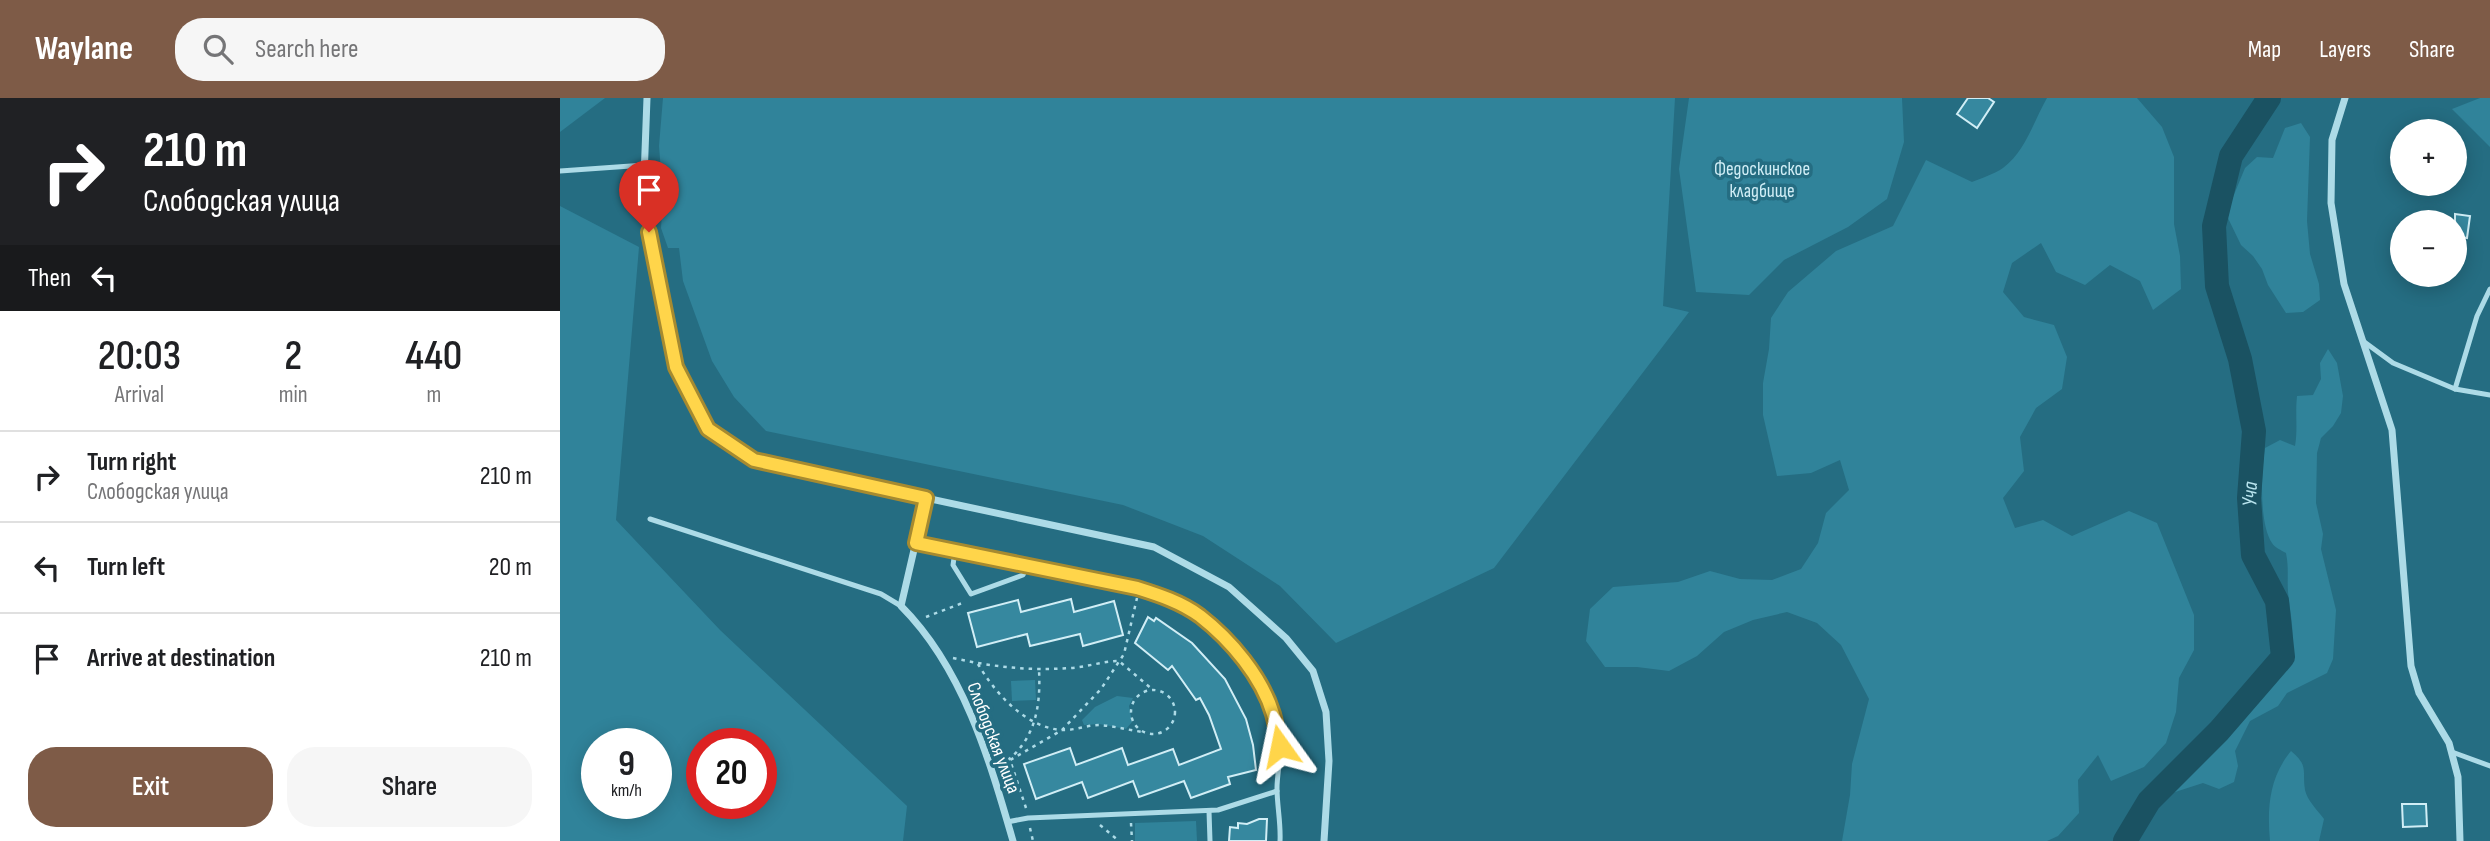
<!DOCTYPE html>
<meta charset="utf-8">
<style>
body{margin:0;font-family:"Sofia Sans Condensed",sans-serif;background:#f6f6f6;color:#202124;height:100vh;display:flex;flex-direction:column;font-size:26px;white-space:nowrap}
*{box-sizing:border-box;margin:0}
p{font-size:23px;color:#757577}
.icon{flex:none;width:38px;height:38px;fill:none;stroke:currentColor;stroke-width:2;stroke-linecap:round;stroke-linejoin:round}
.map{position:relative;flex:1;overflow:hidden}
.drawer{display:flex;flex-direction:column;background:#fff;width:560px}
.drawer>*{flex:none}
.top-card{background:#202124;color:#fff;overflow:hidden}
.fabs{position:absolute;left:1830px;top:21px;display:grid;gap:14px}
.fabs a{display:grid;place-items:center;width:77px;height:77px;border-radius:50%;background:#fff;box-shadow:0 4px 18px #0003;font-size:35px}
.speed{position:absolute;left:21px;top:630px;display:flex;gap:14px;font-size:35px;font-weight:700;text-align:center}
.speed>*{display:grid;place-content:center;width:91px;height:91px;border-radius:50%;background:#fff;box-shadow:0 4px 18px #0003;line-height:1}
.speed small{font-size:18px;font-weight:400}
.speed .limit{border:10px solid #d22;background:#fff;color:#111}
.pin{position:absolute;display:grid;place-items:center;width:60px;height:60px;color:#fff;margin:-72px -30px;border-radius:50% 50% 50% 0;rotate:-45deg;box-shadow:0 0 7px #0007}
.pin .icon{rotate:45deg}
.me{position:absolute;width:77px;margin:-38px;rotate:348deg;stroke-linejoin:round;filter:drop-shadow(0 0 5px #0008)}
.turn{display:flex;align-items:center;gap:24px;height:147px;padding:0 28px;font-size:32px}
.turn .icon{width:91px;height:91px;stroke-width:2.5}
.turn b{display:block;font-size:49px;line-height:60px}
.then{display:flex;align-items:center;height:66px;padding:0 28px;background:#0003;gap:14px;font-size:26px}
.eta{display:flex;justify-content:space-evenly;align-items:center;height:119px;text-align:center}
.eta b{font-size:42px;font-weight:600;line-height:49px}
.cta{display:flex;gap:14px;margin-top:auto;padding:14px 28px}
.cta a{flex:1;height:80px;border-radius:28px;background:#7e5b47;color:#fff;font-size:28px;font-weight:600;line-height:80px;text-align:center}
.cta a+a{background:#f6f6f6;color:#202124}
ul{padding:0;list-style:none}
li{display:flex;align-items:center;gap:21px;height:91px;padding:0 28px;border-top:2px solid #e0e0e0}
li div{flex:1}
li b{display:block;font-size:26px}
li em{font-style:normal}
header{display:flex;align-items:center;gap:42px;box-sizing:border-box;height:98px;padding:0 35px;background:#7e5b47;color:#fff}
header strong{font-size:33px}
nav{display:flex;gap:38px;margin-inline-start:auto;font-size:24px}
.search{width:490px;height:63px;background:#f6f6f6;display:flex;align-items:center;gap:18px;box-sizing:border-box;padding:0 24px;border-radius:28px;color:#757577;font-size:26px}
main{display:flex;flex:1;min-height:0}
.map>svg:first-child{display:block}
.green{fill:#30839a;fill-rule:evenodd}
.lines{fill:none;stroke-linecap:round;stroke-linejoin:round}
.river{stroke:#1a5262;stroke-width:24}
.building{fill:#36889f;stroke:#d1eef6;stroke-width:2}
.path{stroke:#addbe7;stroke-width:2.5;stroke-dasharray:3.5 5;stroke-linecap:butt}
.service{stroke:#addbe7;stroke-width:5}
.minor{stroke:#addbe7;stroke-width:7}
.route-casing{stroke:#a68a30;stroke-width:18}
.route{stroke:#ffd54a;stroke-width:12}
.labels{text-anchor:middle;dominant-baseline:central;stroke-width:7;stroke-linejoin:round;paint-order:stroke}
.park-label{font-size:19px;fill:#d1eef6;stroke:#256d82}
.street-label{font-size:19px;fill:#fff;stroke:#256d82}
.water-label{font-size:21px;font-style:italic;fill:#b9e4ee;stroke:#256d82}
</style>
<header>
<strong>Waylane</strong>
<div class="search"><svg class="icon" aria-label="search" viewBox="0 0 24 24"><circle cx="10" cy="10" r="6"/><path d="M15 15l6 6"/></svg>Search here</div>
<nav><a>Map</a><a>Layers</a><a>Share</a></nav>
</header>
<main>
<section class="drawer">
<div class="top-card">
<div class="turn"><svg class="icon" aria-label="right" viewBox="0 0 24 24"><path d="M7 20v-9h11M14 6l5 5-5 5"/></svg><div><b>210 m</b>Слободская улица</div></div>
<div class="then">Then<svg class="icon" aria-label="left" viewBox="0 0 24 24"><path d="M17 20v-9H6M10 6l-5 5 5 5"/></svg></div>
</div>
<div class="eta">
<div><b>20:03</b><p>Arrival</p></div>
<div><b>2</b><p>min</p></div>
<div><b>440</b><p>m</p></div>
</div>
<ul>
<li><svg class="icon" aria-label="right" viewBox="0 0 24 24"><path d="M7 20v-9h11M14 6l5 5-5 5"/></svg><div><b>Turn right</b><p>Слободская улица</p></div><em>210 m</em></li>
<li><svg class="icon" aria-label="left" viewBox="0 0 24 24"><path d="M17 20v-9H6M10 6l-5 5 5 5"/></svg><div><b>Turn left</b></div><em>20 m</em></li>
<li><svg class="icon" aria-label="arrive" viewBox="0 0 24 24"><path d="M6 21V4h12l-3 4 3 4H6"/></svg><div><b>Arrive at destination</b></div><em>210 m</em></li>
</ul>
<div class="cta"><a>Exit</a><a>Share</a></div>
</section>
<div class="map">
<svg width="1930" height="743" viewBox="0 0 1930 743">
<rect width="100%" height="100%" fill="#256d82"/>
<g class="green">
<polygon points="0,0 45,0 0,34"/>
<polygon points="103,0 1115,0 1103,208 1129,214 934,470 776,545 720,488 643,438 563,407 206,333 174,299 152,263 123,183 119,150 108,150 101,130 103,99 99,48"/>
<polygon points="1129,0 1342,0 1344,44 1327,101 1288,129 1224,162 1189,197 1136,194 1119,71"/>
<path d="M1487,0H1577L1602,29L1614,59V126L1620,158L1621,191L1593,212L1580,183L1550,167L1525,187L1496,174L1481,145L1452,165L1443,194L1464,219L1494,227L1507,259L1502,291L1476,310L1460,339L1464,373L1443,400L1455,430L1483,422L1512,438L1569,413L1597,425L1634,517V552L1619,580L1616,614L1606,645L1584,669L1551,683L1538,657L1518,682L1519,715L1498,738L1487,743H1282L1290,697L1292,666L1309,601L1281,547L1257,525L1227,514L1193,522L1164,534L1137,558L1109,573L1077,569H1045L1026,543L1030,511L1053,489L1118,484L1150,473L1180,481L1212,482L1241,471L1258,445L1266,415L1289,392L1280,362L1251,375L1217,378L1203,317V285L1209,251L1211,220L1228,194L1276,153L1333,128L1366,62L1412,84C1422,80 1434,76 1443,70C1466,53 1473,24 1487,0Z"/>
<polygon points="1920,0 1930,0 1930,49 1892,11"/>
<polygon points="1741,25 1750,39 1747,123 1750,156 1759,186 1760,202 1743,214 1726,215 1708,187 1702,171 1693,158 1681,147 1666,116 1685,70 1697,59 1713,60 1725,30"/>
<path d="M0,108L79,149L56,422L160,532L347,708L343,743H0ZM37,646H96V705H37ZM142,646H201V705H142Z"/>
<path d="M1768,251L1777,265L1783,298L1781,315L1773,328L1761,340L1757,355L1756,405L1763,436L1761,451L1776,512L1773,561L1767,575L1727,595L1718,608L1690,623L1675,653L1678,668L1674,684L1659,691L1643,685L1612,695L1615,680L1635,663L1725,571C1738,542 1731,524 1728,494C1727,480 1729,470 1726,455C1721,452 1715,450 1712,445C1699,426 1701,373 1705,350L1720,342L1735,348C1738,331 1735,315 1737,298L1753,297L1761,281L1760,265Z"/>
<polygon points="475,582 476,602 452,603 451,583"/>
<polygon points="557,598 573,600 569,608 572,624 566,631 539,626 524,627 522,622 535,609"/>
<path d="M1731,653C1749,668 1742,672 1745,692C1747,702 1758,713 1764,721L1759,743H1710C1707,710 1709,680 1731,653Z"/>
<polygon points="636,723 637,743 575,743 575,725"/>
</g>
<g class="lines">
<path class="river" id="s1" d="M1565,743L1589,703L1659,633L1723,559L1717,503L1693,457L1689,400L1694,333L1680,261L1657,188L1654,128L1671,58L1709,0"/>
</g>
<g class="building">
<polygon points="1408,0 1428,0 1434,4 1417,30 1397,16"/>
<polygon points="1895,116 1910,118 1907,140 1895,138"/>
<polygon points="511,501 514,514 554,503 563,537 523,548 520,536 470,548 467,536 417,549 408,515 458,502 461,514"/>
<polygon points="588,519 594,523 596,520 632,545 665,581 686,621 693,647 696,672 668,679 670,686 631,700 624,683 579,699 573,683 528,700 522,684 476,701 464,666 510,650 516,667 562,650 568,667 613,651 619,667 661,651 649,617 640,600 636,602 612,568 608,572 575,545"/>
<polygon points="1842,706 1866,706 1867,728 1843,729"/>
<polygon points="699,721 707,721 706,743 669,743 670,729 678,730 678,725 687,726"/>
</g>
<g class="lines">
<g class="path">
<polyline points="366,519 405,504"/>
<path d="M393,560C433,569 470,573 511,570C527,569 543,563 559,563L593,592"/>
<path d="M418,566C435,595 465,629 501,632C513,633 527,627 539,627C554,628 568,632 583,634"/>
<circle cx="593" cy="614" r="22"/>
<path d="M441,667C475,645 481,609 479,572"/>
<polyline points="466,710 450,662 502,632 541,591 564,556 577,500"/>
<polyline points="571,725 572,743"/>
<polyline points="540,727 559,743"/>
<polyline points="470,730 473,743"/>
</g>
<g class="service">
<polyline points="0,73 85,67"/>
<polyline points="1803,243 1833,265 1895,291 1930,297"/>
<polyline points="1895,291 1917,218 1930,191"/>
<polyline points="90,421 321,496 341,508"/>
<path d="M356,445L577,490C599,497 621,504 640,518C679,547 715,598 720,647C721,661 717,676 717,690C717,708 721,725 720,743"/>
<polyline points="395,453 393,467 411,496 463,477 468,467"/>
<polyline points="1892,654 1930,668"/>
<polyline points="649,713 650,743"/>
<polyline points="447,724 468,720 658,712 717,693"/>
</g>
<g class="minor">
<polyline points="87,0 83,107 116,269 148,331 194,363 594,449 669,489 726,540 753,573 766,614 769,663 764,743"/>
<polyline points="1785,0 1772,42 1771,105 1784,186 1832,332 1851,568 1859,595 1889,645 1898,679 1900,743"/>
<path d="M366,400L341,508C403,570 429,660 453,743"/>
</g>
</g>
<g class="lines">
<defs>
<path id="route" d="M89,134L116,269L148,331L194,362L366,400L356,445L577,490C599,497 621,504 640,518C671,542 702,579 713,616C716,627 718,638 720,648"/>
</defs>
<use href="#route" class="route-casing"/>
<use href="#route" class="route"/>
</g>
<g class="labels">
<g class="park-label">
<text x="1202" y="71">Федоскинское<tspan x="1202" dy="22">кладбище</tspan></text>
</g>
<g class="street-label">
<text transform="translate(433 640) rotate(69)">Слободская улица</text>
</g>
<g class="water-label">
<text stroke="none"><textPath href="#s1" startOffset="413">Уча</textPath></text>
</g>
</g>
</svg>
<div class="fabs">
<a>+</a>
<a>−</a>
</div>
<div class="speed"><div>9<small>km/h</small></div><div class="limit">20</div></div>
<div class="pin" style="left:89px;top:134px;background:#d93025"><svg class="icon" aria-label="arrive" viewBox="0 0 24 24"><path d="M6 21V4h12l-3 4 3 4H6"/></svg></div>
<svg class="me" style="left:720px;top:648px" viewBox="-20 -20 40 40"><path d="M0-17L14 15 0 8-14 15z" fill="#ffd54a" stroke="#fff" stroke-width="4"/></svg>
</div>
</main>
